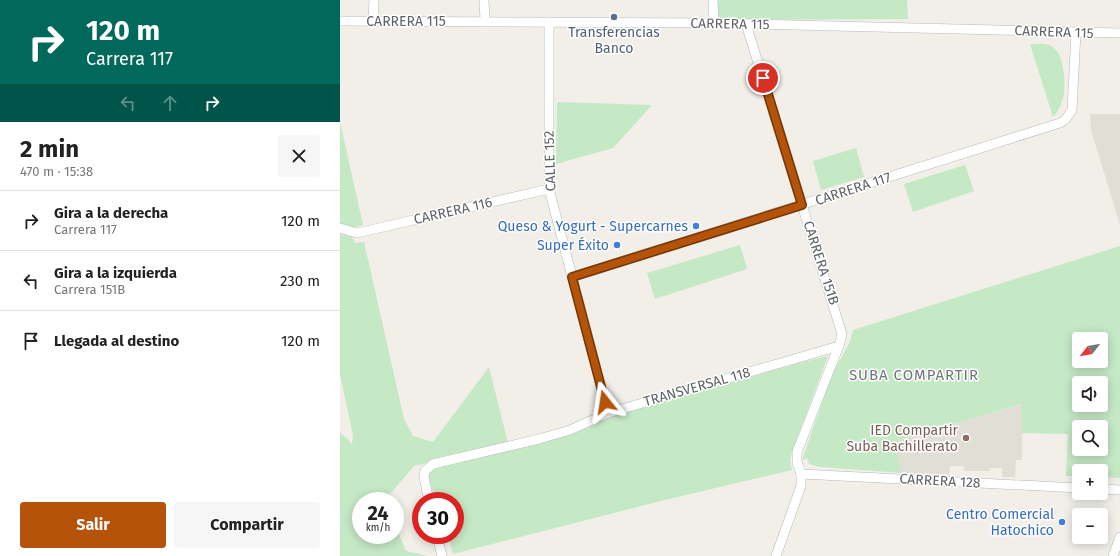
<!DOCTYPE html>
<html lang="es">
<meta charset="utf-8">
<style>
body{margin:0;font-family:"Fira Sans",sans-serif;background:#f6f6f6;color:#222;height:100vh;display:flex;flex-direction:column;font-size:15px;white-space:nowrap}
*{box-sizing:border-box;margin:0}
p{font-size:13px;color:#767676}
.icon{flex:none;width:22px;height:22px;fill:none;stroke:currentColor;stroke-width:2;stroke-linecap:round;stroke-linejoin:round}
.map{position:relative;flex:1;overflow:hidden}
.details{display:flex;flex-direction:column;background:#fff;width:340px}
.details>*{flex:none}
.hud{background:#00695c;color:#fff;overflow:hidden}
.needle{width:26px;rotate:239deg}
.fabs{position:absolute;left:732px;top:332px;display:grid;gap:8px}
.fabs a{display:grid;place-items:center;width:36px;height:36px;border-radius:4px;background:#fff;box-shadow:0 2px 10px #0003;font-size:20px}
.speed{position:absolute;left:12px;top:492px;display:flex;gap:8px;font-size:20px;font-weight:700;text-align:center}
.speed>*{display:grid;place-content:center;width:52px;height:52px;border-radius:50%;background:#fff;box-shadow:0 2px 10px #0003;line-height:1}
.speed small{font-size:10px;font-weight:400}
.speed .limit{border:6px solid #d22;background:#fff;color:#111}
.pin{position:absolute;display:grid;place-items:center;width:34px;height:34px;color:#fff;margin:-17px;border:2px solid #fff;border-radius:50%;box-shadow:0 1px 4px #0007}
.me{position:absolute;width:44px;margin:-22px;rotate:345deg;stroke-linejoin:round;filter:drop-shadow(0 0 3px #0008)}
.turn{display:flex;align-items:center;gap:14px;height:84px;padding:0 20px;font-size:18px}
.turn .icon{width:52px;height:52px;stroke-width:2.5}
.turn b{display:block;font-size:28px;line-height:34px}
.lanes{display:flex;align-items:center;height:38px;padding:0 20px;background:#0003;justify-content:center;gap:20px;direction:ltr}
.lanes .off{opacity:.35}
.round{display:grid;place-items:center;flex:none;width:42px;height:42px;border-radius:4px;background:#f6f6f6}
.head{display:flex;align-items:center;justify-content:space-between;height:68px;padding:0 20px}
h1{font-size:24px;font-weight:700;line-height:30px}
.primary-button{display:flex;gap:8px;margin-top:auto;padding:8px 20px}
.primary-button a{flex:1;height:46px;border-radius:4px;background:#b45309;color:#fff;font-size:16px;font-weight:700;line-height:46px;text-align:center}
.primary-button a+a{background:#f6f6f6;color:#222}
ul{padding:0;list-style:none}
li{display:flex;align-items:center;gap:12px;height:60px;padding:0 20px;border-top:1px solid #e0e0e0}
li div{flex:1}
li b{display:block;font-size:15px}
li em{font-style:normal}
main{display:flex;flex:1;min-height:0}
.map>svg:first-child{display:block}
.education{fill:#e1ded6}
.green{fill:#c5e8c5;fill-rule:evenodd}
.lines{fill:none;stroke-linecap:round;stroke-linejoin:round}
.minor-casing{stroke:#b5b8bc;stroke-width:10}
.minor{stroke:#fff;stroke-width:9}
.route-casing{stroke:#753606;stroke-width:10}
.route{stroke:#b45309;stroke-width:7}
.service-dot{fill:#5c6f8a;stroke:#fff;stroke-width:1.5}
.shop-dot{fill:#3f7fe0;stroke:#fff;stroke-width:1.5}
.education-dot{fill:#8d6e63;stroke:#fff;stroke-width:1.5}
.labels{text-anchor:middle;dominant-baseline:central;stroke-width:3;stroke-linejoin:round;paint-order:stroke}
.street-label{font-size:14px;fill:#5f6368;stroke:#fff}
.service-label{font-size:14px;fill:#4e5e75;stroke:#fff}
.shop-label{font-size:14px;fill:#366cbe;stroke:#fff;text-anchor:end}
.education-label{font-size:14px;fill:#785e54;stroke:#fff;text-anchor:end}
.neighbourhood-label{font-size:15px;letter-spacing:1px;fill:#70757a;stroke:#fff}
</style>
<main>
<section class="details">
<div class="hud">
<div class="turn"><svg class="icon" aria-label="right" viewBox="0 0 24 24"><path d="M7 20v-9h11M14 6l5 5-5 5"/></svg><div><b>120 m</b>Carrera 117</div></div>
<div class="lanes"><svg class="icon off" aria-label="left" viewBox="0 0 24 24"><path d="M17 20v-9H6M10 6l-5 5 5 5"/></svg><svg class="icon off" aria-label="ahead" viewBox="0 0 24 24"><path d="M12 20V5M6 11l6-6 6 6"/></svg><svg class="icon" aria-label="right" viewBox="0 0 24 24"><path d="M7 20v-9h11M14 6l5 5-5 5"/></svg></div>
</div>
<div class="head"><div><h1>2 min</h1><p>470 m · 15:38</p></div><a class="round"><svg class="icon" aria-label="close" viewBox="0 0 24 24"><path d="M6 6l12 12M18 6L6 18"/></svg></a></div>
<ul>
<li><svg class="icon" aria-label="right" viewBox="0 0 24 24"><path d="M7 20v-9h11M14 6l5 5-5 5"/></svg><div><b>Gira a la derecha</b><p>Carrera 117</p></div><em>120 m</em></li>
<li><svg class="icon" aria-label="left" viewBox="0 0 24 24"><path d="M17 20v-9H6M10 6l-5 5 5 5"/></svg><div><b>Gira a la izquierda</b><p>Carrera 151B</p></div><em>230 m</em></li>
<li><svg class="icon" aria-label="arrive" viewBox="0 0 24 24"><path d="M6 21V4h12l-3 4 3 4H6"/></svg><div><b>Llegada al destino</b></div><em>120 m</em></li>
</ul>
<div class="primary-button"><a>Salir</a><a>Compartir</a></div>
</section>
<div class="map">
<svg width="780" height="556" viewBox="0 0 780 556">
<rect width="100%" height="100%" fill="#f1efe8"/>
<g class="education">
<polygon points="750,114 780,114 780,225 751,130"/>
<polygon points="683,404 682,460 676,460 675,477 662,477 662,468 650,468 649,471 624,471 624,466 610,466 609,476 562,473 553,442"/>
</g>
<g class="green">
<polygon points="377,0 567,0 568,19 378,20"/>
<path d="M690,44C695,44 703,43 709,45C723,49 726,79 724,92C723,102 719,110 713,117Z"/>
<polygon points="217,102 312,105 273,148 216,164"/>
<polygon points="0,122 23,225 11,228 0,224"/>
<polygon points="516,148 524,177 481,190 473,161"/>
<polygon points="625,165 634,191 573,212 564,184"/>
<polygon points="0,234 12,237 15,243 24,242 64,419 73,436 93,442 149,367 168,443 74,466 44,501 21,501 21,535 55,535 55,527 56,527 66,551 87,556 0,556 0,433 8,439 12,445 13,435 0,374"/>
<polygon points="400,245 407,269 315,299 307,273"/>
<path d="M780,246V478L761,477V471H739V476H726L728,434L682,433V404L553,442L562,473L480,467L469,464L467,458L462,460L492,374L510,342L513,330ZM739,339H761V361H739ZM739,383H761V405H739ZM739,427H761V449H739Z"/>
<polygon points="488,356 452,452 450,460 452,470 325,500 113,554 108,535 115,535 115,501 98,501 89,482 88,476 92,468 210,441 247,428 271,417 459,363"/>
</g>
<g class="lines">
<defs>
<g id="minor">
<polyline points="144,0 145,21"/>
<polyline points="373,0 374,23"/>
<polyline points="0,21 374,23 780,33"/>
<polyline points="33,21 34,0"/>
<polyline points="209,22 209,189 268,413"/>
<polyline points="406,24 502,334 500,343 457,452 457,462 461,474 461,486 436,556"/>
<polyline points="0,228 17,233 209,189"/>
<polyline points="232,277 720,123 725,120 732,110 736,32"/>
<polyline points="461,474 739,488"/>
<polyline points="761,489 780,490"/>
<polyline points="89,501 84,477 85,471 93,464 199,439 230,430 268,413 499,346"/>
<polyline points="97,535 102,556"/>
<polyline points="773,556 780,537"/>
</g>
</defs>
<use href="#minor" class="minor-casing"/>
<use href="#minor" class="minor"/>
</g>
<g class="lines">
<defs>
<polyline id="route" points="265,402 232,277 462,205 423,78"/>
</defs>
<use href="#route" class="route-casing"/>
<use href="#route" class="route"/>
</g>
<circle class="service-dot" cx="274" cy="17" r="4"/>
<g class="shop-dot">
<circle cx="356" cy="226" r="4"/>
<circle cx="277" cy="245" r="4"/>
<circle cx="722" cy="522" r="4"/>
</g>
<circle class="education-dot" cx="626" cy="438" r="4"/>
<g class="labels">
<g class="street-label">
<text x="66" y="21">CARRERA 115</text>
<text transform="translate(390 24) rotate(1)">CARRERA 115</text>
<text transform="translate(714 32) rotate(2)">CARRERA 115</text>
<text transform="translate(210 161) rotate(-92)">CALLE 152</text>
<text transform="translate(513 189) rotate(-18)">CARRERA 117</text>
<text transform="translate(113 211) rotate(-13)">CARRERA 116</text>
<text transform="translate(481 263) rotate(72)">CARRERA 151B</text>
<text transform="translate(357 387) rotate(-16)">TRANSVERSAL 118</text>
<text transform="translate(600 481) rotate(3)">CARRERA 128</text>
</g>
<g class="service-label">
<text x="274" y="32">Transferencias<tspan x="274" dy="16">Banco</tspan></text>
</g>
<g class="shop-label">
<text x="348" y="226">Queso &amp; Yogurt - Supercarnes</text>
<text x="269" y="245">Super Éxito</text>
<text x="714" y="514">Centro Comercial<tspan x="714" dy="16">Hatochico</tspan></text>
</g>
<g class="education-label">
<text x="618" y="430">IED Compartir<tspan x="618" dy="16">Suba Bachillerato</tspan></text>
</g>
<g class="neighbourhood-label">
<text x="574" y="375">SUBA COMPARTIR</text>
</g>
</g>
</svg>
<div class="fabs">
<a><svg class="needle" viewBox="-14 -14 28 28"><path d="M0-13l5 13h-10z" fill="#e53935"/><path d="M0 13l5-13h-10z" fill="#767676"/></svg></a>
<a><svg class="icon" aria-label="sound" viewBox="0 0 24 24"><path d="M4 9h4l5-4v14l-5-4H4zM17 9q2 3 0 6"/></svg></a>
<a><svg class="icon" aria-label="search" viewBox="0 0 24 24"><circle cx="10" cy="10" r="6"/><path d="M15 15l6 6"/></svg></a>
<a>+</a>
<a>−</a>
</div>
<div class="speed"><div>24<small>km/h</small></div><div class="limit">30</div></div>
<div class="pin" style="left:423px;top:78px;background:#d93025"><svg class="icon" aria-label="arrive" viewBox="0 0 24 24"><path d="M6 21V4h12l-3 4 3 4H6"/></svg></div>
<svg class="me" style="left:265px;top:402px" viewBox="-20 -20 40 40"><path d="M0-17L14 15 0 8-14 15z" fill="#b45309" stroke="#fff" stroke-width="4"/></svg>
</div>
</main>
